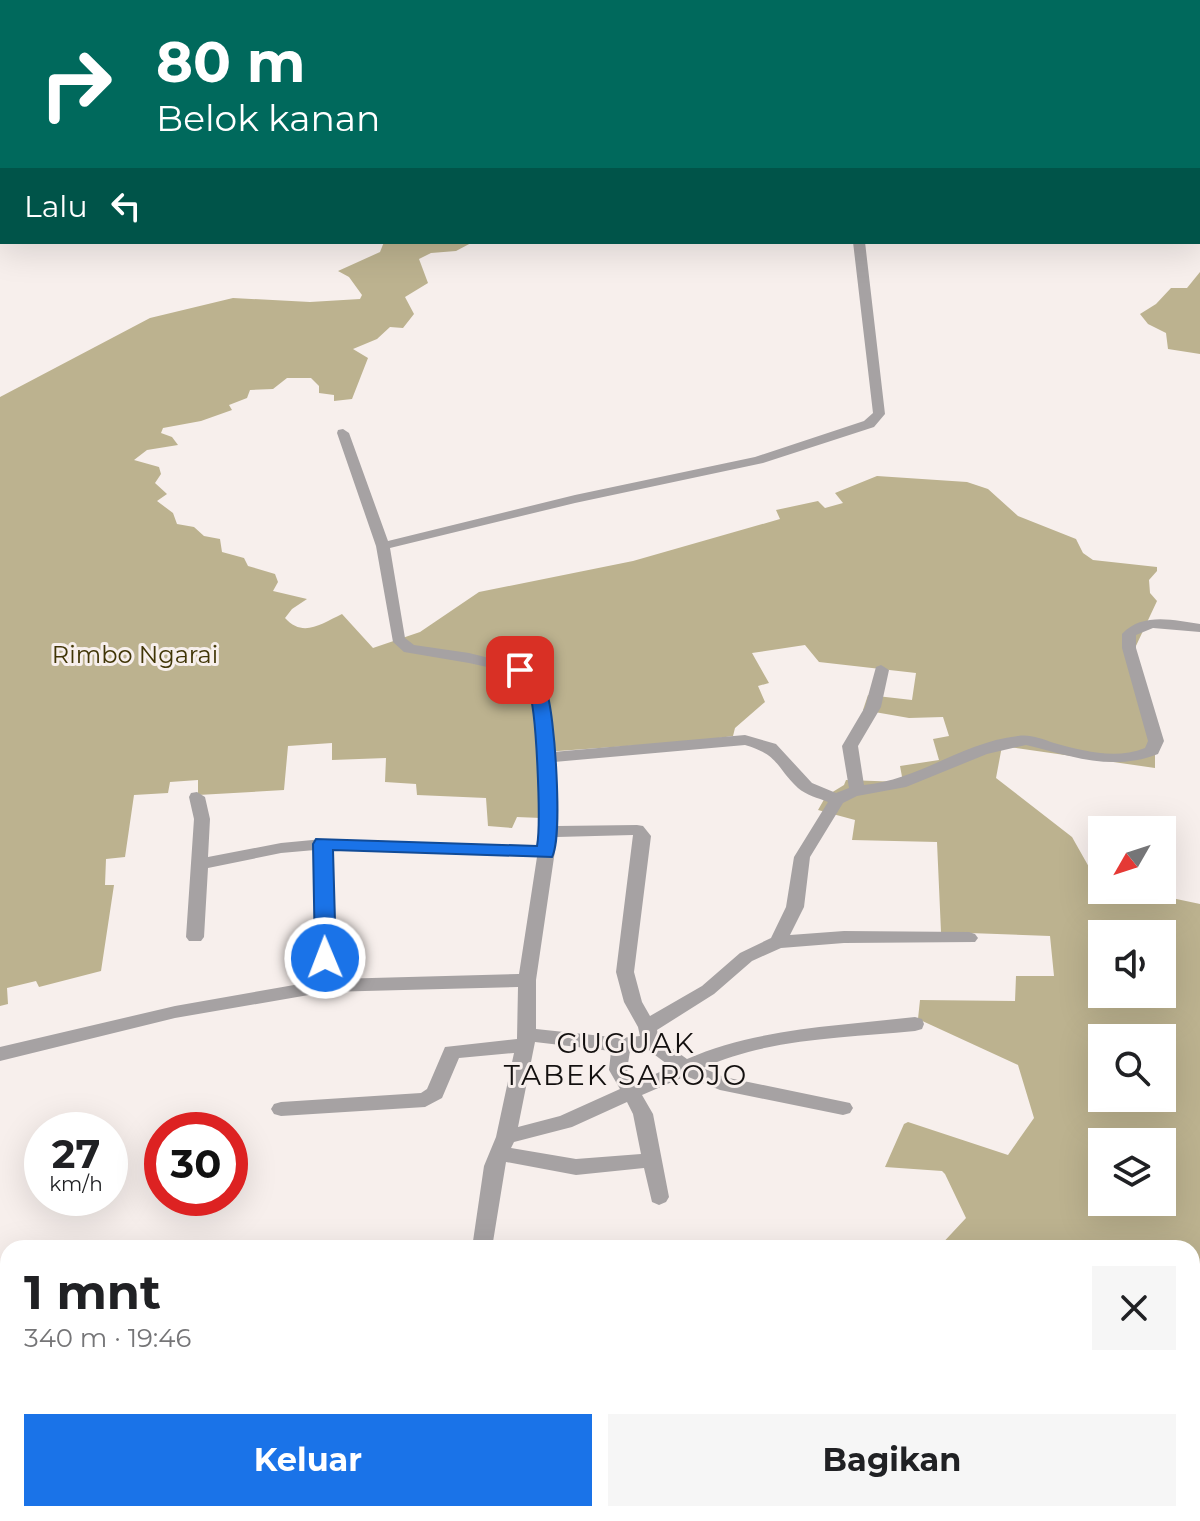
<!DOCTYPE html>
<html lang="id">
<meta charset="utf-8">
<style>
body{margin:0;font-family:Montserrat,sans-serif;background:#f6f6f6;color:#202124;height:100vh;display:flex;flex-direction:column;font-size:30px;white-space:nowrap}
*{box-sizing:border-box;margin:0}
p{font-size:26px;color:#757577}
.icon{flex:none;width:44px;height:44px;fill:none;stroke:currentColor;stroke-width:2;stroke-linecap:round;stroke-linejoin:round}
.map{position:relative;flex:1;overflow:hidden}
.details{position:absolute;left:0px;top:1240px;width:1200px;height:282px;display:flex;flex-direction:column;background:#fff;border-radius:24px 24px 0 0;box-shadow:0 8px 32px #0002}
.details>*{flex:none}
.top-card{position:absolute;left:0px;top:0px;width:1200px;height:244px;box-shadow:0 8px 32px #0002;background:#00695c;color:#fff;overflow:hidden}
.needle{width:52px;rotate:231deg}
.controls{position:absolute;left:1088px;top:816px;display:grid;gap:16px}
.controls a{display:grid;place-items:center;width:88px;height:88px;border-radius:0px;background:#fff;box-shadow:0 8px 32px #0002;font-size:40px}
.speed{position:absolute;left:24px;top:1112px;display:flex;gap:16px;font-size:40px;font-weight:700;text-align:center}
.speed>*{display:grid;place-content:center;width:104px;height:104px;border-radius:50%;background:#fff;box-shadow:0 8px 32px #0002;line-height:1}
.speed small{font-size:20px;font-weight:400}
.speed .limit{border:12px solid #d22;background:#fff;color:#111}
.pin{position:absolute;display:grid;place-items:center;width:68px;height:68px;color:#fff;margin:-34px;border-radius:16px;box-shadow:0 4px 12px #0006}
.me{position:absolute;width:88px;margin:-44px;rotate:359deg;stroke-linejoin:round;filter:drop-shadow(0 0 6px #0008)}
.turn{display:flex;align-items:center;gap:28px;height:168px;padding:0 24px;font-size:36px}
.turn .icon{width:104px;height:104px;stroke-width:2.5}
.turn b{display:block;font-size:56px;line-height:68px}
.then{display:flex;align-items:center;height:76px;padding:0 24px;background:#0003;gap:16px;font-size:30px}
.round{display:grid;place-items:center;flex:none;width:84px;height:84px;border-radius:0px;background:#f6f6f6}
.overview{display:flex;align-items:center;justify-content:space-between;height:136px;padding:0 24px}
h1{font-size:48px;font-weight:700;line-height:60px}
.action{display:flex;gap:16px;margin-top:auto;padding:16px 24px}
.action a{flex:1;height:92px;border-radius:0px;background:#1a73e8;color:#fff;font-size:32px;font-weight:700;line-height:92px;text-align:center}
.action a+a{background:#f6f6f6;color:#202124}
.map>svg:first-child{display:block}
.forest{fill:#bcb28f;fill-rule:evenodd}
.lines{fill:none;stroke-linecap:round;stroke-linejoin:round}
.river{fill:#e6c3d8;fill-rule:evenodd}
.minor{fill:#a6a2a3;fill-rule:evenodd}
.route{fill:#1a73e8;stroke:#114b97;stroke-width:2}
.labels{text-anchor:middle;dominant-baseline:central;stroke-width:6;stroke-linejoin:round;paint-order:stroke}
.park-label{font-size:24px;fill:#403506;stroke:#f7efec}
.quarter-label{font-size:28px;letter-spacing:2px;fill:#13100f;stroke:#f7efec}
</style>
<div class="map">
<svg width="1200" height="1521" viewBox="0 0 1200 1521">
<rect width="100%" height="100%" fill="#f7efec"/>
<g class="forest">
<path d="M384,242H473L456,251L431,253L419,259L428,283L405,297L414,314L403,328L390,327L377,339L353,349L368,358L352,399L334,401V395L319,393V386L311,378H287L273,389L250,390L247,398L229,405L232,410L201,421L163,428L161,433L172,437L178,445L147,450L134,460L159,467L161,474L155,483L167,494L157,501L173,513L177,524L194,527L204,536L220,539L222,552L244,558L248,566L275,574L278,582L273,591L307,599L292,609L285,618C303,638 321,624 342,614L373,648L420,632L479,592L633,561L780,519L776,510L818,501L825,508L843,503L835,493L877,476L967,482L988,489L1018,516L1076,539L1083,553L1093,560L1157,567V571L1149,580L1150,593L1157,601L1135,648L1155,727V768L1002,746L996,778L1072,837L1098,883L1102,884V890H1134L1200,904V1379L1192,1382V1248H938L966,1218L945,1174L942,1171L885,1167L904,1124L908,1122L1008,1155L1034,1118L1018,1065L918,1019L920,1000L1015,1001L1016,976H1054L1050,936L941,932L937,842L852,840L855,820L818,810L826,796L844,785L846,780L903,782L900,766L939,760L933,739L949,736L943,717L909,718L863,710L868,695L912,700L916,673L819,662L805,645L752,653L769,683L758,686L765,702L735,728L733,736L697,741L544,752L541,818L517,817L512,828L488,826L486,798L417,795L416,784L385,782L386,758L332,760V743L288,746L284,790L198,795V780L170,782L168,793L134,795L125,857L106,859L105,885H114L101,971L39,987L36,981L7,988L8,1004L0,1006V397L150,318L233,298L310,302L360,299L362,295L349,277L338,271L380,252ZM1102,934H1162V994H1102ZM1102,1038H1162V1098H1102ZM1102,1142H1162V1202H1102Z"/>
<polygon points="1200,272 1200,354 1168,349 1166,333 1148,324 1140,314 1156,304 1171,288 1187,288"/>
<polygon points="1192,1440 1200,1457 1200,1521 693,1521 692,1514 1192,1514"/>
<polygon points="113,1514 246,1514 256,1521 114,1521"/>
</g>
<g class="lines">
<g class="river">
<rect x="1192" y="1292" width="8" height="26"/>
<polygon points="1082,1514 1116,1514 1118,1521 1084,1521"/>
</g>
<g class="minor">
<polygon points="23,0 40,0 42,2 24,2"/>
<polygon points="655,0 666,0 668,2 656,2"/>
<polygon points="0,9 2,10 2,16 0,15"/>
<polygon points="0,25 2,26 2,32 0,31"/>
<rect x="1198" y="88" width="2" height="6"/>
<path d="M853,242H865L885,414L874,427L763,463L575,503L390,548L405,638L414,645L469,653L525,667L546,690L553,752L745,735L776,744L812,783L836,793L849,788L842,746L865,707L876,667L881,665L889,670L881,707L858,746L864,785C919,780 963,742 1018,736C1030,734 1042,739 1054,743C1084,751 1115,760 1145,748L1148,741L1122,648V634C1142,612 1174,620 1200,624V632L1153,628L1136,635V648L1164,741L1158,754C1112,772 1071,756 1026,745L987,754L906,787L857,796L843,803L810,857L804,907L790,935L844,931L969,932L975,934L978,938L975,942L844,943L781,948L752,961L714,994L657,1030L659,1039L687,1059C758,1028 839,1026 915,1017L922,1019L924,1024L922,1029L915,1031C845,1038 768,1038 703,1068L724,1077L850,1103L853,1108L850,1113L843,1115L720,1090L686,1076L642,1095L653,1114L669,1197L666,1202L659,1205L652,1202L644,1168L576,1175L506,1162L492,1248H472L484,1166L496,1137L514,1053L459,1058L442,1098L425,1107L281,1116L274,1114L271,1109L274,1104L281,1102L421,1093L427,1089L445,1047L517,1039L518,987L326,992L175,1018L0,1061V1047L175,1006L317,981L315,850L281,853L208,868L204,937L201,941H189L186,937L194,819L189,797L191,793L197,792L205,797L210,819L208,857L281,843L323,839L538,846L541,832L537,750L530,691L515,673L469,663L404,652L393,642L376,546L337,433L338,430L343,429L349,433L388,541L575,495L755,457L864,421L873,413ZM745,745C779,755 775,766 798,788C806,795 818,798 828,802L794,857L786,907L771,938L740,953L702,986L650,1016L642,1002L634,972L651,836L643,826L637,825L557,826L554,762ZM633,835L616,972L624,1002L638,1027L640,1036L621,1038L536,1029V980L557,837ZM332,850L537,857L519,974L335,979ZM535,1042L611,1051L609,1070L620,1089L560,1116L518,1127ZM647,1049L671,1067L635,1083L627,1070L630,1051ZM627,1102L633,1114L641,1154L576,1159L511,1148L514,1142L572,1127Z"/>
<polygon points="8,1438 8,1458 0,1460 0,1440"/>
<polygon points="509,1514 558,1514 562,1521 512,1521"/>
<polygon points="576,1514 611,1514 608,1521 572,1521"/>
</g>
</g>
<path class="route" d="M520,665C529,667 543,681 546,690C555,712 563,837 552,857L333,850L336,958L325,965L318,963L315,958L313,844L316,839L537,846C541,825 537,705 528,689C524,682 516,676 511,670Z"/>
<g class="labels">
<g class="park-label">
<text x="135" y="654">Rimbo Ngarai</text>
</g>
<g class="quarter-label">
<text x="626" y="1043">GUGUAK<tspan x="626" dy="32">TABEK SAROJO</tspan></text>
</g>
</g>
</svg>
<div class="controls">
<a><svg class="needle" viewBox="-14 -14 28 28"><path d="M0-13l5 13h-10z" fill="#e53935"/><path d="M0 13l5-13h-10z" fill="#757577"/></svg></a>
<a><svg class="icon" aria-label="sound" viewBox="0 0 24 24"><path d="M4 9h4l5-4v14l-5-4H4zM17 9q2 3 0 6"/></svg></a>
<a><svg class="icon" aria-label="search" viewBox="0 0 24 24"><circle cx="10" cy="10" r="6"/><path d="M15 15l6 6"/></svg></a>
<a><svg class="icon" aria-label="layers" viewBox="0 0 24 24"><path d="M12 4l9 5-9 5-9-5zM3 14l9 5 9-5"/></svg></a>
</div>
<div class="speed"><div>27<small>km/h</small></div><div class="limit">30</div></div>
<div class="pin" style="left:520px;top:670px;background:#d93025"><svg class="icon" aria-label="arrive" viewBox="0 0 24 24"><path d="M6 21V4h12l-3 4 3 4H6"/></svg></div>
<svg class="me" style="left:325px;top:958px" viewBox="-20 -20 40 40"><circle r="17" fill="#1a73e8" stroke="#fff" stroke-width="3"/><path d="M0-11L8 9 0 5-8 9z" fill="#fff"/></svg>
<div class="top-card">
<div class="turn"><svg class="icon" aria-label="right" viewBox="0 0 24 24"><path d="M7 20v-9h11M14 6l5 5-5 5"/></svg><div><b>80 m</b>Belok kanan</div></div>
<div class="then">Lalu<svg class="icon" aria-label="left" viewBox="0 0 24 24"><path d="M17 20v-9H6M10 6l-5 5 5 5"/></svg></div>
</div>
<section class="details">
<div class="overview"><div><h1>1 mnt</h1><p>340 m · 19:46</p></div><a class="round"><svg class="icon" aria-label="close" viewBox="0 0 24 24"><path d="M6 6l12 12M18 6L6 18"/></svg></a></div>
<div class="action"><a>Keluar</a><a>Bagikan</a></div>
</section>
</div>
